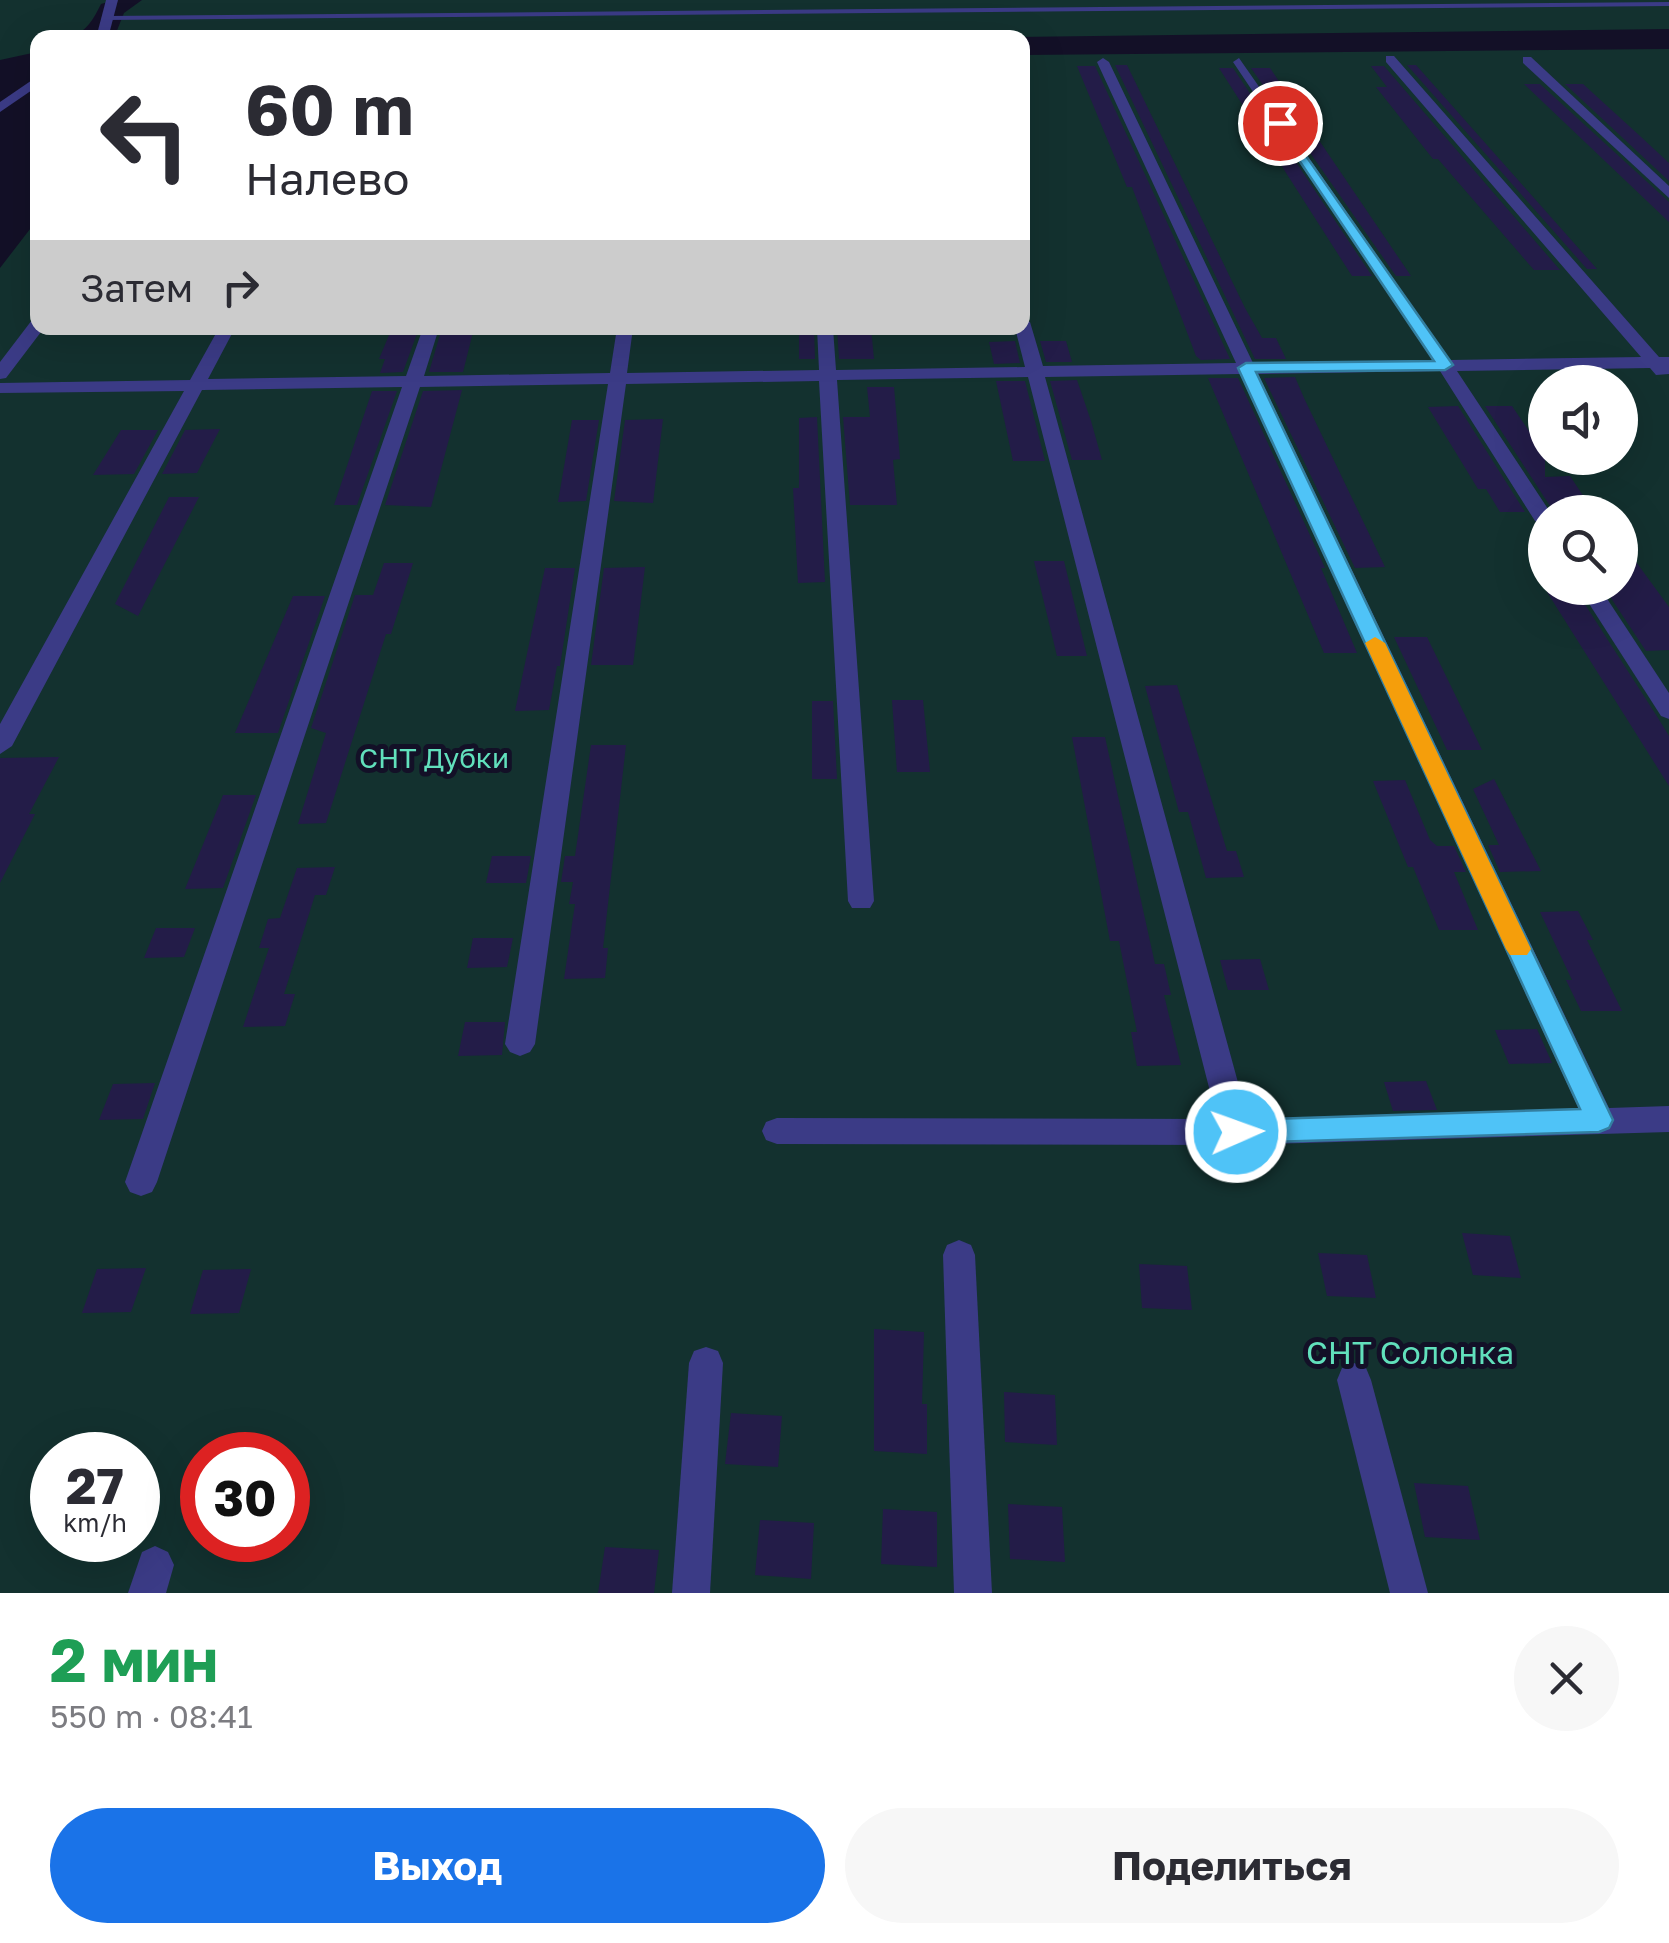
<!DOCTYPE html>
<html lang="ru">
<meta charset="utf-8">
<style>
body{margin:0;font-family:"Golos Text",sans-serif;background:#f7f7f7;color:#2b2b33;height:100vh;display:flex;flex-direction:column;font-size:38px;white-space:nowrap}
*{box-sizing:border-box;margin:0}
p{font-size:32px;color:#7c7c81}
.icon{flex:none;width:55px;height:55px;fill:none;stroke:currentColor;stroke-width:2;stroke-linecap:round;stroke-linejoin:round}
.map{position:relative;height:1593px;overflow:hidden}
.drawer{display:flex;flex-direction:column;background:#fff;flex:1}
.drawer>*{flex:none}
.top-card{position:absolute;left:30px;top:30px;width:1000px;height:305px;border-radius:20px;box-shadow:0 10px 40px #0002;background:#fff;color:#2b2b33;overflow:hidden}
.buttons{position:absolute;left:1528px;top:365px;display:grid;gap:20px}
.buttons a{display:grid;place-items:center;width:110px;height:110px;border-radius:50%;background:#fff;box-shadow:0 10px 40px #0002;font-size:50px}
.speed{position:absolute;left:30px;top:1432px;display:flex;gap:20px;font-size:50px;font-weight:700;text-align:center}
.speed>*{display:grid;place-content:center;width:130px;height:130px;border-radius:50%;background:#fff;box-shadow:0 10px 40px #0002;line-height:1}
.speed small{font-size:25px;font-weight:400}
.speed .limit{border:15px solid #d22;background:#fff;color:#111}
.pin{position:absolute;display:grid;place-items:center;width:85px;height:85px;color:#fff;margin:-42px;border:5px solid #fff;border-radius:50%;box-shadow:0 2px 10px #0007}
.me{position:absolute;width:110px;margin:-55px;rotate:88deg;stroke-linejoin:round;filter:drop-shadow(0 0 8px #0008)}
.turn{display:flex;align-items:center;gap:35px;height:210px;padding:0 50px;font-size:45px}
.turn .icon{width:130px;height:130px;stroke-width:2.5}
.turn b{display:block;font-size:70px;line-height:85px}
.then{display:flex;align-items:center;height:95px;padding:0 50px;background:#0003;gap:20px;font-size:38px}
.round{display:grid;place-items:center;flex:none;width:105px;height:105px;border-radius:52px;background:#f7f7f7}
.head{display:flex;align-items:center;justify-content:space-between;height:170px;padding:0 50px}
h1{font-size:60px;font-weight:700;line-height:75px;color:#1e9e55}
.action{display:flex;gap:20px;margin-top:auto;padding:20px 50px}
.action a{flex:1;height:115px;border-radius:60px;background:#1a73e8;color:#fff;font-size:40px;font-weight:700;line-height:115px;text-align:center}
.action a+a{background:#f7f7f7;color:#2b2b33}
.map>svg:first-child{display:block}
.green{fill:#13312f;fill-rule:evenodd}
.building{fill:#231c48}
.lines{fill:none;stroke-linecap:round;stroke-linejoin:round}
.lane{fill:#3b3b86;fill-rule:evenodd}
.street{fill:#3b3b86;fill-rule:evenodd}
.route{fill:#4fc3f7;stroke:#337fa1;stroke-width:2.5}
.slow{fill:#f59e0b}
.labels{text-anchor:middle;dominant-baseline:central;stroke-width:10;stroke-linejoin:round;paint-order:stroke}
.park-label{font-size:28px;fill:#61e0bc;stroke:#131027}
.near-park-label{font-size:32px;fill:#61e0bc;stroke:#131027}
</style>
<div class="map">
<svg width="1669" height="1593" viewBox="0 0 1669 1593">
<rect width="100%" height="100%" fill="#131027"/>
<g class="green">
<path d="M0,0H115L101,4C84,39 74,38 38,38L37,52L0,60Z"/>
<polygon points="142,0 1669,0 1669,29 926,38 114,38 124,13"/>
<path d="M1669,49V1593H0V268L37,220L38,328H1022L1023,55ZM1545,382H1620V458H1545ZM1545,512H1620V588H1545ZM52,1455H138V1540H52ZM202,1455H288V1540H202Z"/>
</g>
<g class="building">
<polygon points="1115,65 1127,65 1245,308 1262,338 1276,338 1286,359 1255,359"/>
<polygon points="1407,65 1416,65 1597,269 1587,269"/>
<polygon points="1077,66 1095,66 1230,359 1201,360 1196,356 1132,187 1127,187"/>
<polygon points="1371,66 1384,66 1560,270 1534,270 1438,159 1433,159 1376,87 1387,87"/>
<polygon points="1219,68 1233,68 1372,276 1352,276"/>
<polygon points="1251,68 1270,68 1411,276 1396,276"/>
<polygon points="1524,84 1540,84 1669,202 1669,222"/>
<polygon points="1565,84 1583,84 1640,136 1669,163 1669,181"/>
<polygon points="392,328 419,328 403,372 380,373 385,359 379,359"/>
<polygon points="442,328 474,328 463,372 429,372"/>
<polygon points="799,328 814,328 815,359 799,359"/>
<polygon points="837,328 871,328 874,359 839,359"/>
<polygon points="1015,341 1020,363 994,364 989,342"/>
<polygon points="1040,341 1066,341 1072,362 1046,362"/>
<polygon points="1295,377 1304,398 1385,567 1355,568 1264,378"/>
<polygon points="1208,378 1238,378 1325,568 1321,568 1357,653 1324,653"/>
<polygon points="1077,380 1091,421 1102,460 1072,460 1050,381"/>
<polygon points="996,381 1025,381 1045,461 1013,461"/>
<polygon points="867,387 894,387 900,459 893,460 897,505 850,505 843,417 870,417"/>
<polygon points="462,390 431,507 385,505 423,391"/>
<polygon points="372,391 397,391 357,505 334,505"/>
<polygon points="1458,406 1525,512 1500,512 1486,489 1478,489 1428,407"/>
<polygon points="1485,406 1512,406 1545,455 1545,477 1570,476 1594,512 1554,512"/>
<polygon points="817,417 825,582 798,583 793,488 799,488 799,418"/>
<polygon points="663,419 653,503 614,501 625,420"/>
<polygon points="572,420 599,420 586,501 558,502"/>
<polygon points="220,429 197,473 162,474 185,430"/>
<polygon points="121,430 158,430 134,474 93,475"/>
<polygon points="169,497 199,497 138,616 115,604"/>
<polygon points="1620,540 1669,607 1669,650 1646,651 1607,592 1620,591"/>
<polygon points="1034,561 1064,561 1087,656 1057,656"/>
<polygon points="384,563 413,563 391,634 386,634 326,823 298,824 326,733 311,728 355,595 373,595"/>
<polygon points="645,567 633,665 591,665 604,568"/>
<polygon points="545,568 575,568 560,666 557,666 549,710 515,711"/>
<polygon points="1547,592 1577,592 1658,718 1669,736 1669,786"/>
<polygon points="293,596 325,596 278,733 235,733"/>
<polygon points="1394,637 1427,637 1482,750 1447,750"/>
<polygon points="1177,685 1227,851 1236,851 1244,877 1206,878 1188,812 1179,812 1145,686"/>
<polygon points="892,700 923,700 930,772 897,772"/>
<polygon points="812,701 833,701 837,779 812,779"/>
<polygon points="1072,737 1105,737 1155,964 1164,964 1171,995 1164,995 1181,1065 1137,1066 1131,1032 1137,1032 1119,941 1110,941"/>
<polygon points="591,745 626,745 603,948 608,948 605,978 564,979 575,904 569,904 573,882 561,882 565,856 575,856"/>
<polygon points="59,757 29,814 35,814 0,883 0,758"/>
<polygon points="1494,779 1541,871 1500,872 1488,845 1499,845 1473,789"/>
<polygon points="1405,780 1430,840 1437,846 1454,846 1466,872 1454,872 1478,930 1439,930 1413,867 1408,867 1373,781"/>
<polygon points="223,795 256,795 223,888 185,889"/>
<polygon points="492,856 531,856 526,883 486,883"/>
<polygon points="335,867 326,895 315,895 284,994 295,994 285,1026 243,1027 269,948 259,948 268,919 280,918 297,868"/>
<polygon points="1578,911 1593,940 1587,940 1622,1011 1581,1011 1566,980 1572,980 1540,912"/>
<polygon points="156,928 195,928 184,957 144,958"/>
<polygon points="473,938 513,938 507,967 467,968"/>
<polygon points="1260,959 1269,990 1228,990 1220,960"/>
<polygon points="465,1022 505,1022 502,1055 458,1056"/>
<polygon points="1537,1029 1552,1063 1509,1064 1495,1030"/>
<polygon points="1426,1081 1437,1110 1393,1111 1384,1082"/>
<polygon points="155,1083 143,1119 99,1120 113,1084"/>
<polygon points="1462,1233 1510,1236 1521,1278 1473,1275"/>
<polygon points="1318,1253 1367,1255 1376,1298 1327,1296"/>
<polygon points="1139,1264 1187,1266 1192,1310 1142,1308"/>
<polygon points="146,1268 131,1312 82,1313 97,1269"/>
<polygon points="251,1269 239,1313 190,1314 203,1270"/>
<polygon points="874,1329 924,1332 922,1404 927,1404 927,1454 874,1451"/>
<polygon points="1004,1392 1055,1395 1057,1445 1005,1442"/>
<polygon points="731,1413 782,1416 778,1467 725,1464"/>
<polygon points="1414,1483 1468,1486 1480,1540 1425,1537"/>
<polygon points="1008,1504 1062,1507 1065,1562 1010,1559"/>
<polygon points="883,1509 937,1512 937,1567 881,1564"/>
<polygon points="760,1520 814,1523 811,1579 755,1575"/>
<polygon points="605,1547 659,1550 654,1593 598,1593"/>
</g>
<g class="lines">
<polygon class="lane" points="1669,2 1669,6 106,20 102,18 106,16"/>
<g class="street">
<polygon points="106,0 118,0 108,38 96,38"/>
<path d="M1386,56H1394L1659,357H1669V374L1656,375L1650,368L1457,371L1550,512H1545V527L1535,521L1440,371L1258,374L1609,1108L1669,1106V1132L1236,1145L777,1144L766,1140L762,1131L766,1122L777,1118L1217,1119L1028,377L837,380L874,901L870,908H852L848,901L819,381L626,384L535,1044L530,1052L520,1056L510,1052L505,1044L608,384L420,387L157,1182L152,1192L141,1196L130,1192L125,1182L402,387L202,390L12,746L0,754V724L184,391L0,393V383L190,380L219,328H235L208,379L406,376L423,328H439L424,376L610,373L617,328H633L627,373L819,370L817,328H833L836,370L1025,367L1015,328H1022V317L1030,322L1043,366L1236,363L1097,62L1103,58L1109,62L1253,363L1433,360L1233,62L1239,58L1450,360L1641,357L1386,62ZM1240,374L1579,1109L1248,1119L1045,377Z"/>
<polygon points="1523,57 1531,57 1669,186 1669,198 1523,63"/>
<polygon points="38,76 38,86 0,112 0,102"/>
<polygon points="38,319 38,328 44,328 6,378 0,379 0,362 32,320"/>
<polygon points="1579,588 1600,588 1669,693 1669,719 1661,716"/>
<polygon points="959,1240 971,1245 975,1255 992,1593 954,1593 943,1255 947,1245"/>
<polygon points="706,1347 718,1351 723,1363 710,1593 672,1593 689,1363 694,1351"/>
<polygon points="1354,1363 1366,1368 1371,1380 1428,1593 1390,1593 1337,1380 1342,1368"/>
<polygon points="155,1546 168,1552 174,1565 166,1593 128,1593 142,1552"/>
</g>
</g>
<polygon class="route" points="1280,119 1453,365 1445,370 1256,372 1613,1120 1609,1128 1599,1132 1236,1143 1226,1140 1222,1132 1226,1123 1236,1120 1580,1109 1238,368 1246,363 1434,361 1274,123"/>
<polygon class="slow" points="1375,637 1385,643 1531,949 1527,955 1510,955 1506,949 1365,643"/>
<g class="labels">
<g class="park-label">
<text x="434" y="757">СНТ Дубки</text>
</g>
<g class="near-park-label">
<text x="1410" y="1352">СНТ Солонка</text>
</g>
</g>
</svg>
<div class="buttons">
<a><svg class="icon" aria-label="sound" viewBox="0 0 24 24"><path d="M4 9h4l5-4v14l-5-4H4zM17 9q2 3 0 6"/></svg></a>
<a><svg class="icon" aria-label="search" viewBox="0 0 24 24"><circle cx="10" cy="10" r="6"/><path d="M15 15l6 6"/></svg></a>
</div>
<div class="speed"><div>27<small>km/h</small></div><div class="limit">30</div></div>
<div class="pin" style="left:1280px;top:123px;background:#d93025"><svg class="icon" aria-label="arrive" viewBox="0 0 24 24"><path d="M6 21V4h12l-3 4 3 4H6"/></svg></div>
<svg class="me" style="left:1236px;top:1132px" viewBox="-20 -20 40 40"><circle r="17" fill="#4fc3f7" stroke="#fff" stroke-width="3"/><path d="M0-11L8 9 0 5-8 9z" fill="#fff"/></svg>
<div class="top-card">
<div class="turn"><svg class="icon" aria-label="left" viewBox="0 0 24 24"><path d="M17 20v-9H6M10 6l-5 5 5 5"/></svg><div><b>60 m</b>Налево</div></div>
<div class="then">Затем<svg class="icon" aria-label="right" viewBox="0 0 24 24"><path d="M7 20v-9h11M14 6l5 5-5 5"/></svg></div>
</div>
</div>
<section class="drawer">
<div class="head"><div><h1>2 мин</h1><p>550 m · 08:41</p></div><a class="round"><svg class="icon" aria-label="close" viewBox="0 0 24 24"><path d="M6 6l12 12M18 6L6 18"/></svg></a></div>
<div class="action"><a>Выход</a><a>Поделиться</a></div>
</section>
